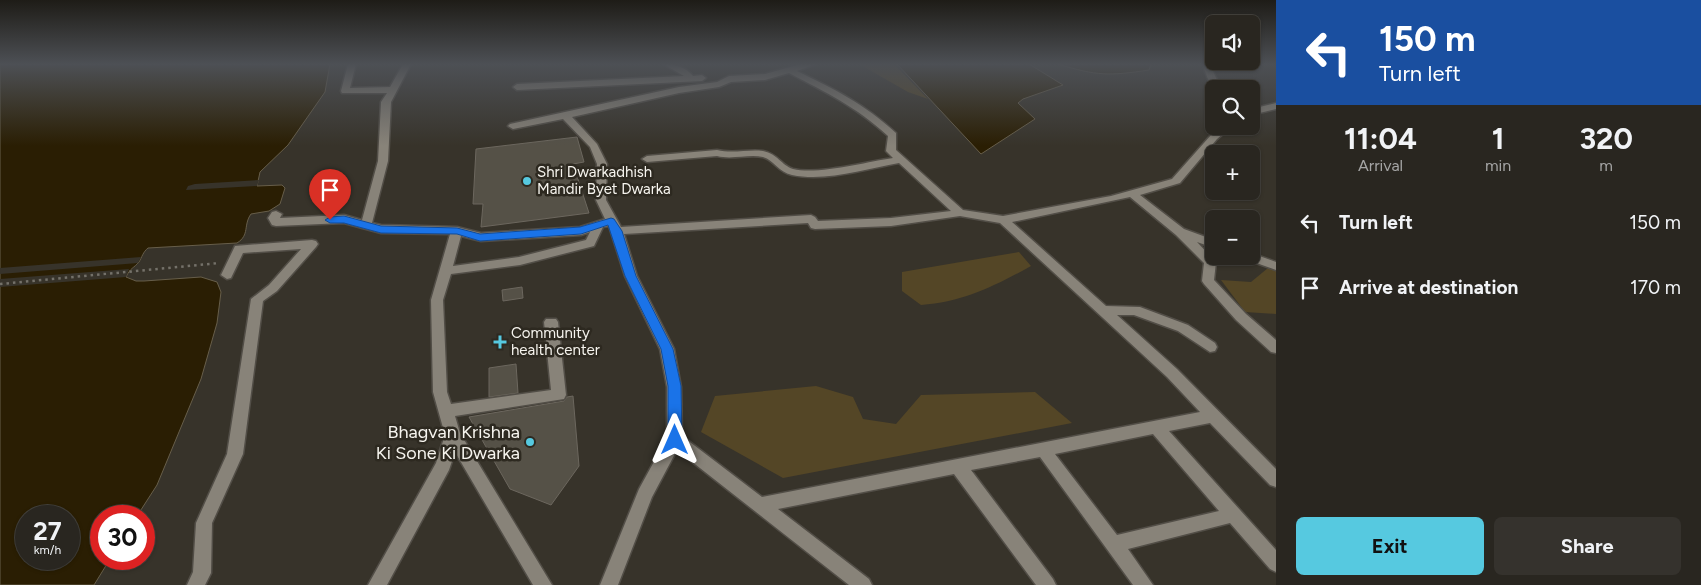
<!DOCTYPE html>
<meta charset="utf-8">
<style>
body{margin:0;font-family:Figtree,sans-serif;background:#35322d;color:#f1f3f6;height:100vh;display:flex;flex-direction:column;font-size:19px;white-space:nowrap}
*{box-sizing:border-box;margin:0}
p{font-size:16px;color:#a5a5a5}
.icon{flex:none;width:28px;height:28px;fill:none;stroke:currentColor;stroke-width:2;stroke-linecap:round;stroke-linejoin:round}
.map{position:relative;flex:1;overflow:hidden}
.side{display:flex;flex-direction:column;background:#292620;width:425px}
.side>*{flex:none}
.hud{background:#1a4fa0;color:#fff;overflow:hidden}
.tools{position:absolute;left:1205px;top:15px;display:grid;gap:10px}
.tools a{display:grid;place-items:center;width:55px;height:55px;border-radius:8px;background:#292620;box-shadow:0 1px 4px #0004,0 0 0 1px #45433e;font-size:25px}
.speed{position:absolute;left:15px;top:505px;display:flex;gap:10px;font-size:25px;font-weight:700;text-align:center}
.speed>*{display:grid;place-content:center;width:65px;height:65px;border-radius:50%;background:#292620;box-shadow:0 1px 4px #0004,0 0 0 1px #45433e;line-height:1}
.speed small{font-size:12px;font-weight:400}
.speed .limit{border:8px solid #d22;background:#fff;color:#111}
.pin{position:absolute;display:grid;place-items:center;width:42px;height:42px;color:#fff;margin:-51px -21px;border-radius:50% 50% 50% 0;rotate:-45deg;box-shadow:0 0 5px #0007}
.pin .icon{rotate:45deg}
.me{position:absolute;width:55px;margin:-28px;rotate:0deg;stroke-linejoin:round;filter:drop-shadow(0 0 4px #0008)}
.turn{display:flex;align-items:center;gap:18px;height:105px;padding:0 20px;font-size:22px}
.turn .icon{width:65px;height:65px;stroke-width:2.5}
.turn b{display:block;font-size:35px;line-height:42px}
.eta{display:flex;justify-content:space-evenly;align-items:center;height:85px;text-align:center}
.eta b{font-size:30px;font-weight:700;line-height:35px}
.button{display:flex;gap:10px;margin-top:auto;padding:10px 20px}
.button a{flex:1;height:58px;border-radius:8px;background:#56c9e0;color:#111;font-size:20px;font-weight:700;line-height:58px;text-align:center}
.button a+a{background:#35322d;color:#f1f3f6}
ul{padding:0;list-style:none}
li{display:flex;align-items:center;gap:15px;height:65px;padding:0 20px}
li div{flex:1}
li b{display:block;font-size:19px}
li em{font-style:normal}
main{display:flex;flex:1;min-height:0}
.map>svg:first-child{display:block}
.green{fill:#544626}
.water{fill:#2a1e03;stroke:#675e4a;fill-rule:evenodd}
.pier{fill:#37332a}
.building{fill:#555147;stroke:#6c675e}
.lines{fill:none;stroke-linecap:round;stroke-linejoin:round}
.street-casing{stroke:#524e47;stroke-width:3}
.path{stroke:#747169;stroke-width:2.5;stroke-dasharray:2.5 4;stroke-linecap:butt}
.street{fill:#888379;fill-rule:evenodd}
.route{fill:#1a73e8;stroke:#114b97}
.poi-dot{fill:#56c9e0;stroke:#2d2920;stroke-width:2}
.labels{text-anchor:middle;dominant-baseline:central;stroke-width:5;stroke-linejoin:round;paint-order:stroke}
.poi-label{font-size:15px;fill:#f6f4ee;stroke:#2d2920;text-anchor:start}
.near-poi-label{font-size:18px;fill:#f6f4ee;stroke:#2d2920;text-anchor:end}
</style>
<main>
<div class="map">
<svg width="1276" height="585" viewBox="0 0 1276 585">
<rect width="100%" height="100%" fill="#37332a"/>
<g class="green">
<polygon points="859,64 894,64 928,99 908,92"/>
<path d="M1019,252L1031,266C995,286 963,302 921,305L902,291V272Z"/>
<polygon points="1268,268 1276,271 1276,314 1245,312 1221,280 1251,282"/>
<polygon points="816,386 853,397 863,419 896,424 921,395 1035,392 1072,423 783,478 701,432 715,396"/>
</g>
<g class="water">
<path d="M0,64H330L325,92L288,145L260,172L257,186L282,185L285,188L280,204L269,211L251,214C243,225 250,235 237,243L148,248C143,252 142,257 139,262C134,268 130,268 126,277L136,281H144L201,277L217,282L221,292L217,323L201,379L157,485L137,516H101V559H110L94,585H0ZM26,516H69V559H26Z"/>
<polygon points="897,64 1029,64 1063,85 1023,99 1018,103 1035,119 981,154"/>
<path d="M1058,64H1151L1149,70C1109,76 1097,76 1058,64Z"/>
</g>
<g class="pier">
<polygon points="259,180 257,186 186,190 188,186 195,184"/>
<polygon points="141,257 138,263 0,274 0,268"/>
<polygon points="129,269 126,277 0,287 0,279"/>
</g>
<g class="building">
<polygon points="577,137 584,162 573,164 589,213 481,227 483,204 473,204 476,149"/>
<polygon points="522,287 523,298 503,301 502,290"/>
<polygon points="516,364 518,393 489,397 489,368"/>
<polygon points="573,396 579,466 551,505 510,489 469,417 564,401 567,397"/>
</g>
<g class="lines">
<defs>
<g id="street">
<path d="M348,64H356L350,88L390,87L403,64H411L391,102L388,161L372,223L381,225L457,227L481,233L580,227L605,219L596,200L597,164L590,147L563,119L513,129L508,126L510,124L679,87L717,82L729,76L765,74L801,64H816L797,71C836,90 863,103 896,133V150L963,210L1003,216L1111,196L1172,179L1211,135L1221,126H1232L1217,139L1180,183L1140,195L1184,229L1214,240V248L1197,242L1216,262L1214,280L1246,314L1276,340V353L1271,352L1236,320L1204,284L1202,281L1204,263L1176,235L1130,197L1012,222L1106,306L1140,307L1188,325L1215,343L1217,347L1215,351L1210,352L1178,331L1134,315H1117L1177,369L1276,469V487L1270,485L1210,423L1169,431L1276,550V572L1270,569L1230,523L1128,549L1153,585H1133L1040,457L971,470L1053,579L1056,585H1036L954,474L778,509L869,579L872,585H849L677,450L652,497L618,585H600L639,489L667,438V387L660,349L625,276L609,226L603,227L594,246L520,265L451,274L443,300L447,392L451,404L551,390L544,322L546,319H556L558,322L566,395L564,399L455,416L460,433L552,585H533L455,452L449,470L387,585H368L436,463L445,435L433,392L431,300L450,234L381,233L344,223L276,226L272,225L268,218L272,212L276,211L282,214L280,218L344,215L362,220L378,161L381,102L387,93H342L341,91ZM789,73C827,93 855,106 888,136L886,151L893,158C866,162 818,175 793,169C781,165 778,154 763,151C748,149 733,154 717,150L647,156L642,159L647,162L717,156C732,160 748,154 763,157C774,160 778,172 792,175C826,182 865,169 899,163L951,211L891,218L818,221L815,217L811,215L621,227L606,200L607,164L597,144L572,117L679,93L719,87L731,82L765,80ZM960,216L1000,223L1167,377L1200,412L762,497L682,436L681,387L674,349L637,276L624,234L808,223L811,228L815,229L891,226ZM590,232L586,240L519,257L453,266L461,236L481,241L581,235ZM1153,434L1219,511L1117,535L1055,454Z"/>
<path d="M663,64C674,64 686,67 693,76L702,75L706,78L702,81L517,90L513,87L517,84L684,76Z"/>
<polygon points="1202,64 1210,64 1216,78 1224,89 1215,89 1208,79"/>
<polygon points="1276,103 1276,109 1251,115 1251,109"/>
<polygon points="312,240 316,241 318,244 316,247 277,291 263,301 243,454 212,523 211,573 205,585 187,585 193,572 196,523 227,454 251,299 269,285 301,249 243,253 231,278 227,279 221,275 235,246"/>
<polygon points="1251,253 1276,262 1276,270 1245,259 1243,256 1251,256"/>
</g>
</defs>
<use href="#street" class="street-casing"/>
<polyline class="path" points="0,284 220,263"/>
<use href="#street" class="street"/>
</g>
<linearGradient id="sky" x2="0" y2="1"><stop stop-color="#1e1c17"/><stop offset="0.44" stop-color="#4d5055"/><stop offset="1" stop-color="#4d5055" stop-opacity="0"/></linearGradient>
<rect width="1276" height="146" fill="url(#sky)"/>
<polygon class="route" points="344,216 381,226 457,228 480,234 580,227 611,218 614,219 622,231 636,276 673,349 681,386 682,440 679,444 675,445 670,444 668,440 668,386 661,349 625,276 608,225 581,234 480,241 457,234 381,233 344,223 330,223 325,220 330,217"/>
<g class="poi-dot">
<circle cx="527" cy="181" r="5"/>
<path d="M497.5 334.5h5v5h5v5h-5v5h-5v-5h-5v-5h5z"/>
<circle cx="530" cy="442" r="5"/>
</g>
<g class="labels">
<g class="poi-label">
<text x="537" y="172">Shri Dwarkadhish<tspan x="537" dy="17">Mandir Byet Dwarka</tspan></text>
<text x="511" y="333">Community<tspan x="511" dy="17">health center</tspan></text>
</g>
<g class="near-poi-label">
<text x="520" y="432">Bhagvan Krishna<tspan x="520" dy="21">Ki Sone Ki Dwarka</tspan></text>
</g>
</g>
</svg>
<div class="tools">
<a><svg class="icon" aria-label="sound" viewBox="0 0 24 24"><path d="M4 9h4l5-4v14l-5-4H4zM17 9q2 3 0 6"/></svg></a>
<a><svg class="icon" aria-label="search" viewBox="0 0 24 24"><circle cx="10" cy="10" r="6"/><path d="M15 15l6 6"/></svg></a>
<a>+</a>
<a>−</a>
</div>
<div class="speed"><div>27<small>km/h</small></div><div class="limit">30</div></div>
<div class="pin" style="left:330px;top:220px;background:#d93025"><svg class="icon" aria-label="arrive" viewBox="0 0 24 24"><path d="M6 21V4h12l-3 4 3 4H6"/></svg></div>
<svg class="me" style="left:675px;top:440px" viewBox="-20 -20 40 40"><path d="M0-17L14 15 0 8-14 15z" fill="#1a73e8" stroke="#fff" stroke-width="4"/></svg>
</div>
<section class="side">
<div class="hud">
<div class="turn"><svg class="icon" aria-label="left" viewBox="0 0 24 24"><path d="M17 20v-9H6M10 6l-5 5 5 5"/></svg><div><b>150 m</b>Turn left</div></div>
</div>
<div class="eta">
<div><b>11:04</b><p>Arrival</p></div>
<div><b>1</b><p>min</p></div>
<div><b>320</b><p>m</p></div>
</div>
<ul>
<li><svg class="icon" aria-label="left" viewBox="0 0 24 24"><path d="M17 20v-9H6M10 6l-5 5 5 5"/></svg><div><b>Turn left</b></div><em>150 m</em></li>
<li><svg class="icon" aria-label="arrive" viewBox="0 0 24 24"><path d="M6 21V4h12l-3 4 3 4H6"/></svg><div><b>Arrive at destination</b></div><em>170 m</em></li>
</ul>
<div class="button"><a>Exit</a><a>Share</a></div>
</section>
</main>
